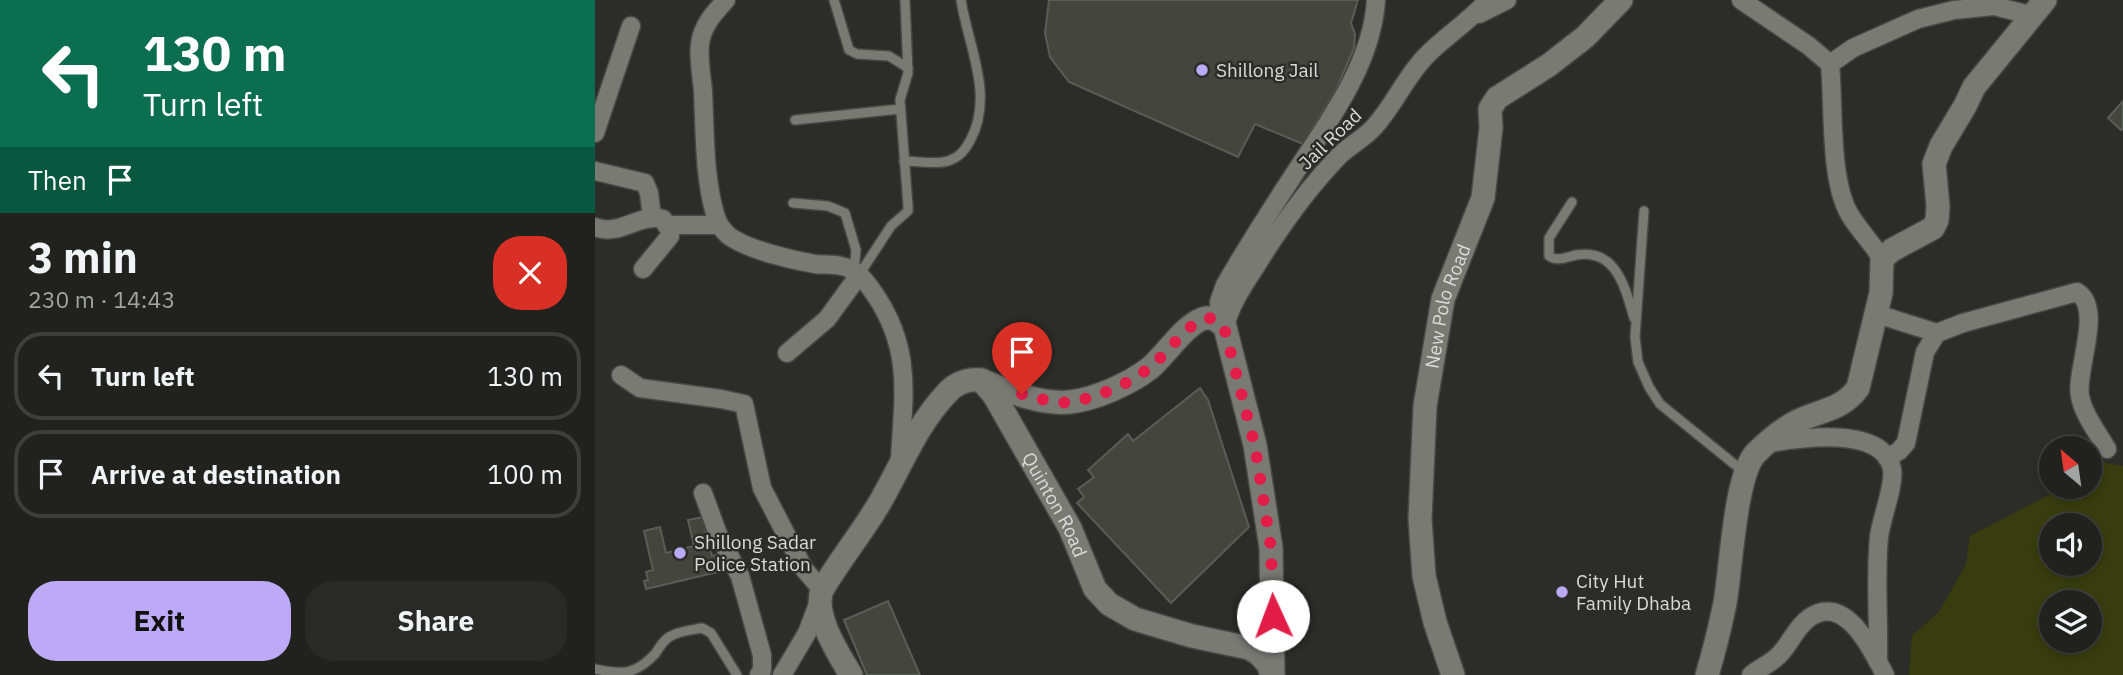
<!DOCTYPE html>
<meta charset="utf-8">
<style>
body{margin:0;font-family:"IBM Plex Sans",sans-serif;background:#292a27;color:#f1f3f6;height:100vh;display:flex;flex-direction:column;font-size:26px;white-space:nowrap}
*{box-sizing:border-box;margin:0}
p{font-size:23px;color:#a2a4a4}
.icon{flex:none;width:38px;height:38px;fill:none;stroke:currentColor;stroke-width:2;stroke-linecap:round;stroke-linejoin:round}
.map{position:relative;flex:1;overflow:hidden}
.sheet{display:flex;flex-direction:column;background:#21221e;width:595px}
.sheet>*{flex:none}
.hud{background:#0b6e4f;color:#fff;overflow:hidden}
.needle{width:46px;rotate:331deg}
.fabs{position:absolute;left:1444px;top:436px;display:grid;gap:14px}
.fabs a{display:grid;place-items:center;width:63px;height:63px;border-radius:50%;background:#21221e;box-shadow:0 4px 10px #0003,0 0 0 2px #3e3f3c;font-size:35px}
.pin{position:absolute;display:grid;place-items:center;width:60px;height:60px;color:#fff;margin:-72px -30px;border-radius:50% 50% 50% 0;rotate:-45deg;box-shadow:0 0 7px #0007}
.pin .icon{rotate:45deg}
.me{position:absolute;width:77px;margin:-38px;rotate:358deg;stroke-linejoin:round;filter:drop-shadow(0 0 5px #0008)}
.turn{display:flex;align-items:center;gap:24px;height:147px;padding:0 28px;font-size:32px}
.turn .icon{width:91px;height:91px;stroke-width:2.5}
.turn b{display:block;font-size:49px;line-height:60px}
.then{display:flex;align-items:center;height:66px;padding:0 28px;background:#0003;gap:14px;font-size:26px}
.round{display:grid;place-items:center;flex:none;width:74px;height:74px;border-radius:28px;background:#292a27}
.head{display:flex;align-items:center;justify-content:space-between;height:119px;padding:0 28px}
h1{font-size:42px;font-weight:800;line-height:52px}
.action{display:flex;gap:14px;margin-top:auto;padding:14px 28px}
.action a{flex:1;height:80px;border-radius:28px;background:#bcaaf6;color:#111;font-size:28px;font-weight:800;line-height:80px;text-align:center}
.action a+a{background:#292a27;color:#f1f3f6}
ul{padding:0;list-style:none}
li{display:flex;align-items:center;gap:21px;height:88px;margin:0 14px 10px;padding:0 14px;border:4px solid #3e3f3c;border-radius:28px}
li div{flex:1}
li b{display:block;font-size:26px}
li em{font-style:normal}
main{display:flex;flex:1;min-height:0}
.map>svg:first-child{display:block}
.green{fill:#373d0e;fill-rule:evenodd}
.building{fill:#44453f;stroke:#5a5c56;stroke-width:2}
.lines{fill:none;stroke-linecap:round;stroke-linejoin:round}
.service-casing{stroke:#474844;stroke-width:12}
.minor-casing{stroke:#474844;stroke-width:21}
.tertiary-casing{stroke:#474844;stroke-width:26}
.service{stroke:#797a74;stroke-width:9}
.minor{stroke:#797a74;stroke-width:18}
.tertiary{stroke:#797a74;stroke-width:23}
.route{stroke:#e11d48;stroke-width:12;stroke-dasharray:0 21.6}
.poi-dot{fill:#bcaaf6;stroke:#2c2d28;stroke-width:2.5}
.labels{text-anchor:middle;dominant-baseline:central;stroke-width:5;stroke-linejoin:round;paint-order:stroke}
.poi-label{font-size:19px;fill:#dadbd7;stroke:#2c2d28;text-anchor:start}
.street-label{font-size:19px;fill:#dadbd7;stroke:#2c2d28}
</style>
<main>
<section class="sheet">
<div class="hud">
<div class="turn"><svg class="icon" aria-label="left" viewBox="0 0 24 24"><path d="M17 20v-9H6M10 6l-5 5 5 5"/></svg><div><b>130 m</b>Turn left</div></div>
<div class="then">Then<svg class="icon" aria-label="arrive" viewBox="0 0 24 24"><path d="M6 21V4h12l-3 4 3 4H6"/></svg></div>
</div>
<div class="head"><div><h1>3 min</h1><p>230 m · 14:43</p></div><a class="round" style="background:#d93025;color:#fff"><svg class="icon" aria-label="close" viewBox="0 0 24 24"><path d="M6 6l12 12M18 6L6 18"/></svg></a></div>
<ul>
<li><svg class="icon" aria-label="left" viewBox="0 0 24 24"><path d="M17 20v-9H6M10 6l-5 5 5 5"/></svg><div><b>Turn left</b></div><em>130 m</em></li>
<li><svg class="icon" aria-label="arrive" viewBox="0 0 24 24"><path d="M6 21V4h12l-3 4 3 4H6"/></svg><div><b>Arrive at destination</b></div><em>100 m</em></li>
</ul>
<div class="action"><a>Exit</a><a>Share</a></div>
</section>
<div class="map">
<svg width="1528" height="675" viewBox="0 0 1528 675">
<rect width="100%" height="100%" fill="#2c2d28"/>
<path class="green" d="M1495,460L1528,466V675H1314L1317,636L1344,612L1371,564L1375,536L1469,487L1494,486ZM1456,525H1494V564H1456ZM1456,602H1494V640H1456Z"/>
<g class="building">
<polygon points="454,0 763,0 756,23 760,34 759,48 741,90 708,144 660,124 643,157 474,82 455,57 450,33"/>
<polygon points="1528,101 1528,128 1526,130 1513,118"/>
<polygon points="605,388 613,400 654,527 576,603 482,503 489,497 483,489 499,477 493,470 533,434 538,441"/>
<polygon points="108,517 117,556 125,554 135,569 51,589 49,581 53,580 51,572 58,570 49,531 65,527 71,553 99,546 93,520"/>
<polygon points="293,601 325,675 272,675 249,620"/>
</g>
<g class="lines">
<defs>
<g id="service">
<polyline points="239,0 254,50 262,54 294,56 313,68"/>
<polyline points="200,120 305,109"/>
<path d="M309,161C323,161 340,165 353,161C365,157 370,150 376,139C399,94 373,46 366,0"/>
<path d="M977,202L954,238V256C962,262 971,257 981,255C1021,248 1030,287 1039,318"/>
<polyline points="198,203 233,206 250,213 261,250 259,271"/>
<polyline points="1049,211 1040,337 1043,362 1054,387 1065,404 1149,472"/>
<polyline points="264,275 296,226 313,211 313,206 305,100 313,73 310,0"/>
<path d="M0,669C28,675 40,675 60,654C64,648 68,641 74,637C83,631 96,630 107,628L116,633L142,675"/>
</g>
<g id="minor">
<path d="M131,0C119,13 107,26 105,44C103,59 107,77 108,92C110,132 109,176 120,214C122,222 127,230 134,236C154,250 196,260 220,264C228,265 238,264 246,266C263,269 272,283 281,296C318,352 308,398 305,460"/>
<polyline points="1146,0 1214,46 1235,64"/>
<polyline points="884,14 912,0"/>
<polyline points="0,133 36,26"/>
<polyline points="0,171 50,183 54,193 57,218"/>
<polyline points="71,225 124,225"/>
<path d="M0,227C24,237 44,213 68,219L75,230V236L48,269"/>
<path d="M1287,259C1277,243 1264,230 1255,215C1234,181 1239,104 1235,64L1258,48L1323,19L1359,10L1399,6L1435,15"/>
<polyline points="1282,314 1342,333"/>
<path d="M626,324L624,302L630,285C651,249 673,214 696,179C731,125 777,66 781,0"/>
<path d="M630,327C635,305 648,286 661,266C685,227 711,190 744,156C755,145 770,138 780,126C799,105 810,78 830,57C850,36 874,22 893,0"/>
<polyline points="192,353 232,319 264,275"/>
<polyline points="26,375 45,388 126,399 149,404 167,488 209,569 227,590"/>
<path d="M1175,443C1204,438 1288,425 1297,469C1300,485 1286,519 1284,537C1280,578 1284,620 1283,662"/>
<path d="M1292,458L1304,451L1311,443L1330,352L1342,333L1368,323L1482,292C1509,308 1480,371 1485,396C1488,414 1503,433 1512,449"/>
<polyline points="108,493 123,534 145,576 167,655 167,670 164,675"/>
<polyline points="187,675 212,633 223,604"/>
<path d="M1156,675C1164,668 1175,664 1183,656C1195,645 1200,628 1214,618C1250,592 1277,650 1290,675"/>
</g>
<g id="tertiary">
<path d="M386,380C412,391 446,405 475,402C501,399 534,384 555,368C570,356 592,321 611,318C619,317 625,322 630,327L660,445L676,548L678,675"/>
<path id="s1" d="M256,675C243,653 218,615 227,590C244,561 266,534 284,504C305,468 322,424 352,393C361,383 373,379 386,380L399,395L475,528L500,589L514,604L540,619L597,636L654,648L664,654L673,664L677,675"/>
<path id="s2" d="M858,675L840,622L829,576L825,519L830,406L848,299L888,198L896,128L895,109L902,98L954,65L990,37L1026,0"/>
<path d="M1112,675C1119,652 1125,627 1130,603C1136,570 1140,474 1161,453C1172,442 1189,428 1203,421C1226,410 1247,410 1263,388L1286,293L1287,259L1297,250L1338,228L1342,220L1343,206L1339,164L1346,146L1370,106L1379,87L1450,0"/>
</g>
</defs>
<use href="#service" class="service-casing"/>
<use href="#minor" class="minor-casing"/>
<use href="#tertiary" class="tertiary-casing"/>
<use href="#service" class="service"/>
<use href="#minor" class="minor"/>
<use href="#tertiary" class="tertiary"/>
</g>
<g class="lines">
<path class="route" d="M427,394C442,398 459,404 475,402C504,398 541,381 562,361C576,348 589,329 606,320C615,315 623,321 629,327L660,446L676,548L678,616"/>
</g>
<g class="poi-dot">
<circle cx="607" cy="70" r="7"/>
<circle cx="85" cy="553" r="7"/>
<circle cx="967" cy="592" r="7"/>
</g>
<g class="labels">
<g class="poi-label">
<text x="621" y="70">Shillong Jail</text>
<text x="99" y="542">Shillong Sadar<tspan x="99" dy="22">Police Station</tspan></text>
<text x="981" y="581">City Hut<tspan x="981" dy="22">Family Dhaba</tspan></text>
</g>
<g class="street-label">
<text transform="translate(735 139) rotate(-44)">Jail Road</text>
<text stroke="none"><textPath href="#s2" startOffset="376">New Polo Road</textPath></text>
<text stroke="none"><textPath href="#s1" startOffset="509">Quinton Road</textPath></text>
</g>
</g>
</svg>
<div class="fabs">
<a><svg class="needle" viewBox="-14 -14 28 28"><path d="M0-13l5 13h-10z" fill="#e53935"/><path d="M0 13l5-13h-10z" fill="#a2a4a4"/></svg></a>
<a><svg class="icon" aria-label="sound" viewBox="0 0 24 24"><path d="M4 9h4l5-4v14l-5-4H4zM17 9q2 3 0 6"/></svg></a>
<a><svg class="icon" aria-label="layers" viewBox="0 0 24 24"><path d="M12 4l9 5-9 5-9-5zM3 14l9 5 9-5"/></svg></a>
</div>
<div class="pin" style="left:427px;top:394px;background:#d93025"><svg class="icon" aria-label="arrive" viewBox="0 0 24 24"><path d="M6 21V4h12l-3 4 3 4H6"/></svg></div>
<svg class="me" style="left:678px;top:616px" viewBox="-20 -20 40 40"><circle r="19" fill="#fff"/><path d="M0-13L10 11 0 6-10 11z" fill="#e11d48"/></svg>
</div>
</main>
